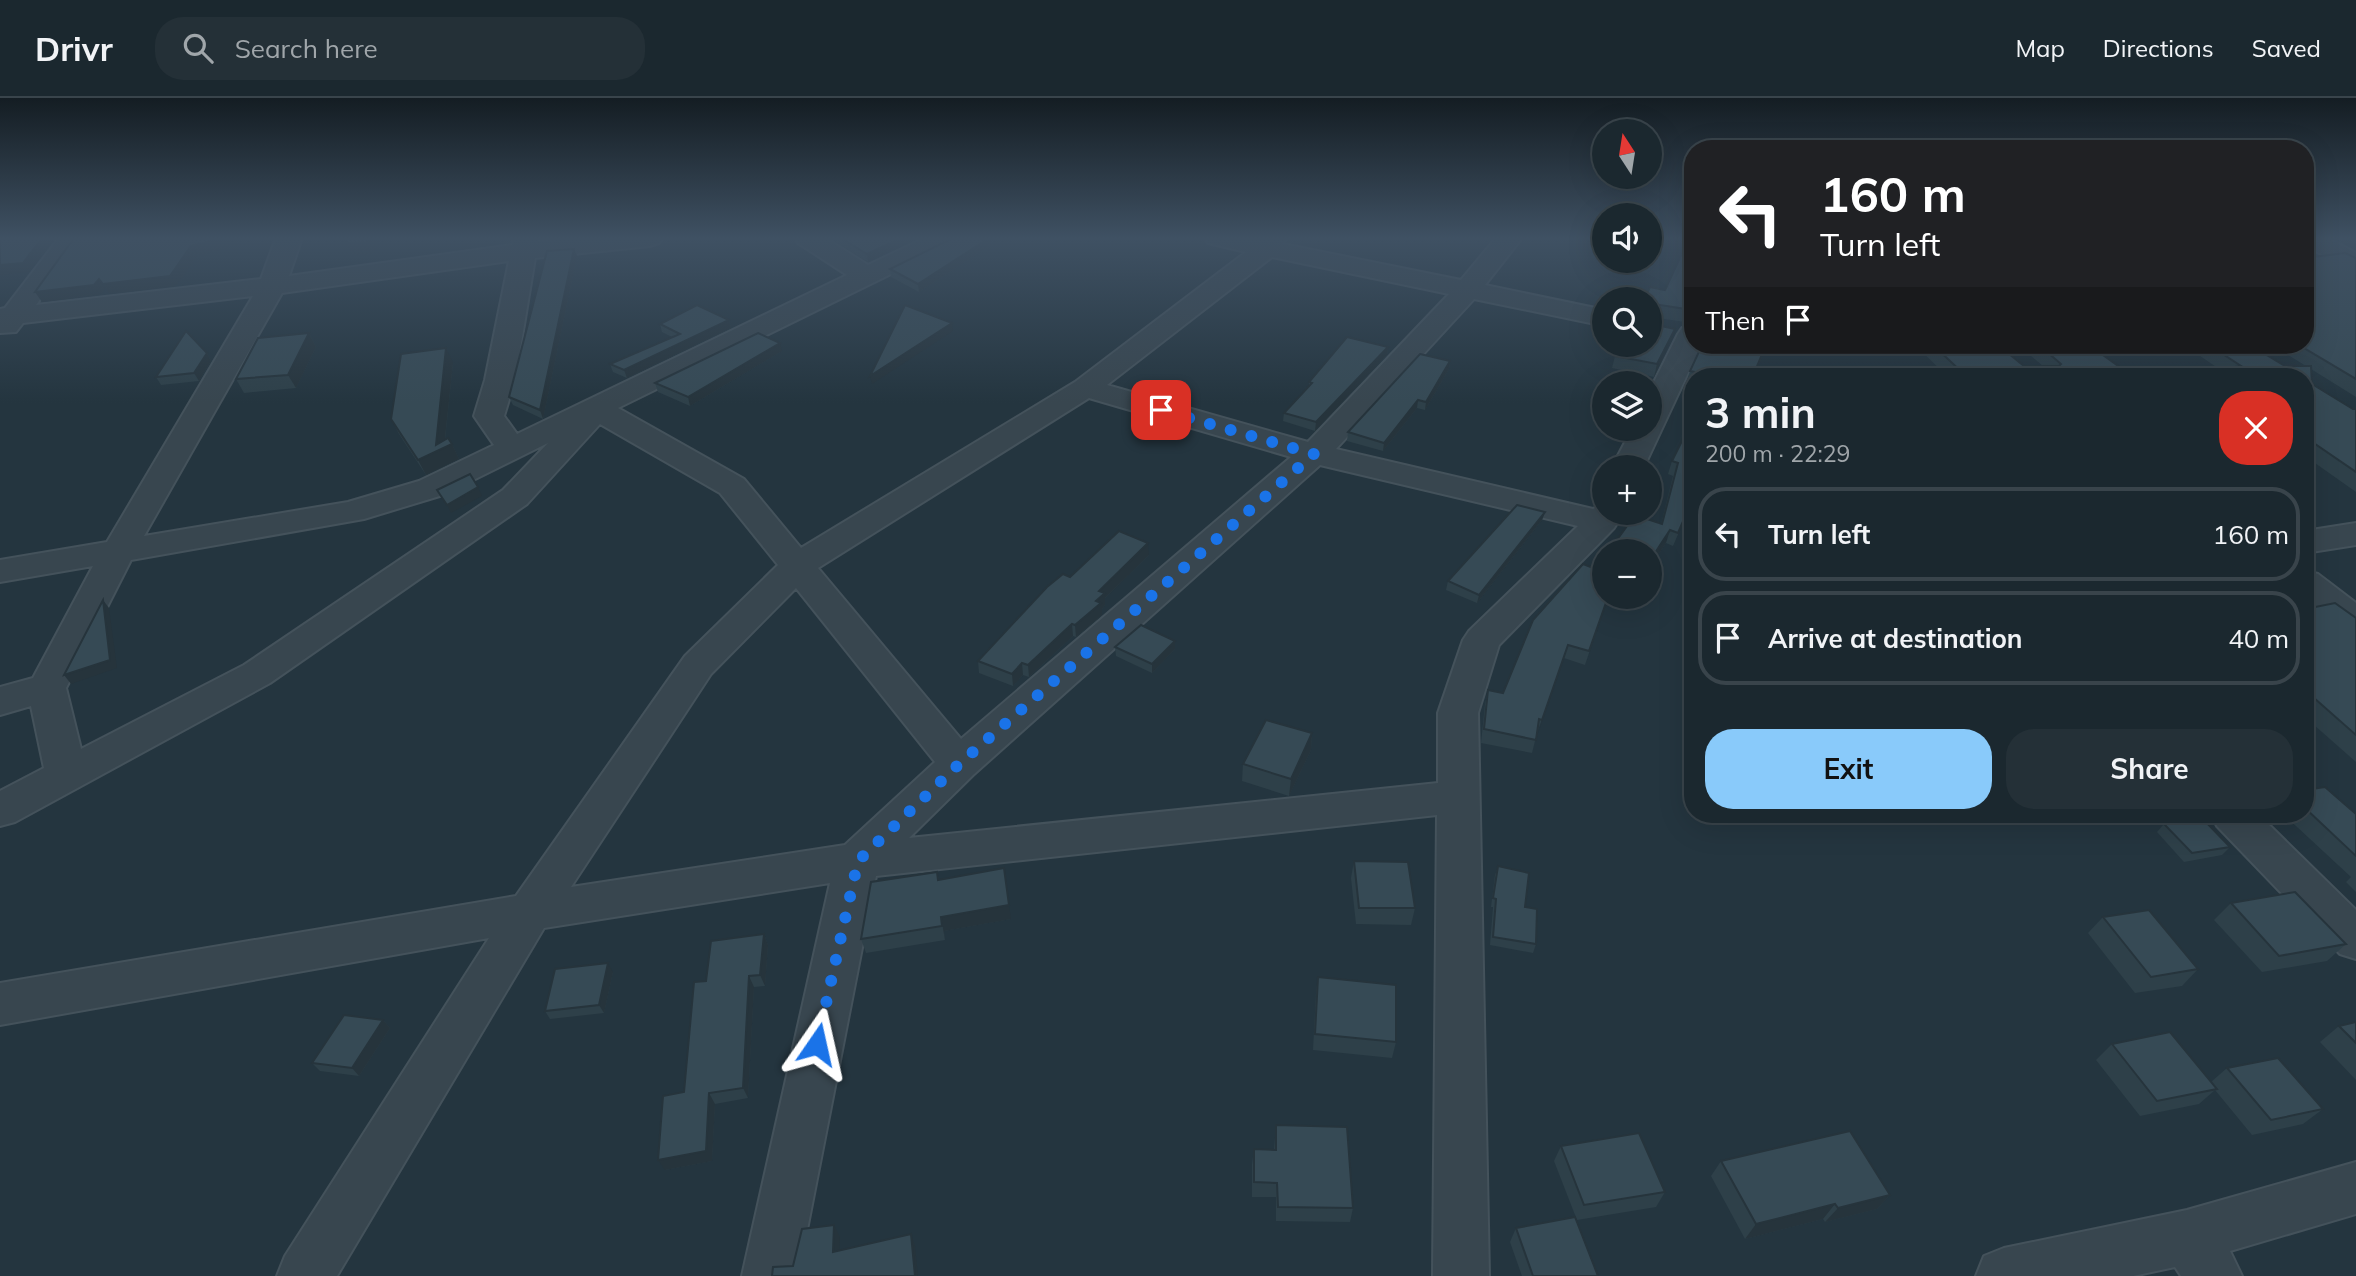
<!DOCTYPE html>
<meta charset="utf-8">
<style>
body{margin:0;font-family:Mulish,sans-serif;background:#243037;color:#f1f3f6;height:100vh;display:flex;flex-direction:column;font-size:26px;white-space:nowrap}
*{box-sizing:border-box;margin:0}
p{font-size:23px;color:#a0a6aa}
.icon{flex:none;width:38px;height:38px;fill:none;stroke:currentColor;stroke-width:2;stroke-linecap:round;stroke-linejoin:round}
.map{position:relative;flex:1;overflow:hidden}
.sheet{position:absolute;left:1684px;top:270px;width:630px;height:455px;display:flex;flex-direction:column;background:#1b282f;border-radius:28px;box-shadow:0 7px 28px #0002,0 0 0 2px #39444b}
.sheet>*{flex:none}
.top-card{position:absolute;left:1684px;top:42px;width:630px;height:214px;border-radius:28px;box-shadow:0 7px 28px #0002,0 0 0 2px #39444b;background:#202124;color:#fff;overflow:hidden}
.needle{width:46px;rotate:348deg}
.controls{position:absolute;left:1592px;top:21px;display:grid;gap:14px}
.controls a{display:grid;place-items:center;width:70px;height:70px;border-radius:50%;background:#1b282f;box-shadow:0 7px 28px #0002,0 0 0 2px #39444b;font-size:35px}
.pin{position:absolute;display:grid;place-items:center;width:60px;height:60px;color:#fff;margin:-30px;border-radius:14px;box-shadow:0 4px 10px #0006}
.me{position:absolute;width:77px;margin:-38px;rotate:11deg;stroke-linejoin:round;filter:drop-shadow(0 0 5px #0008)}
.turn{display:flex;align-items:center;gap:24px;height:147px;padding:0 21px;font-size:32px}
.turn .icon{width:91px;height:91px;stroke-width:2.5}
.turn b{display:block;font-size:49px;line-height:60px}
.then{display:flex;align-items:center;height:66px;padding:0 21px;background:#0003;gap:14px;font-size:26px}
.round{display:grid;place-items:center;flex:none;width:74px;height:74px;border-radius:28px;background:#243037}
.summary{display:flex;align-items:center;justify-content:space-between;height:119px;padding:0 21px}
h1{font-size:42px;font-weight:700;line-height:52px}
.action{display:flex;gap:14px;margin-top:auto;padding:14px 21px}
.action a{flex:1;height:80px;border-radius:28px;background:#89cafa;color:#111;font-size:28px;font-weight:700;line-height:80px;text-align:center}
.action a+a{background:#243037;color:#f1f3f6}
ul{padding:0;list-style:none}
li{display:flex;align-items:center;gap:21px;height:94px;margin:0 14px 10px;padding:0 7px;border:4px solid #39444b;border-radius:28px}
li div{flex:1}
li b{display:block;font-size:26px}
li em{font-style:normal}
header{display:flex;align-items:center;gap:42px;box-sizing:border-box;height:98px;padding:0 35px;background:#1b282f;border-bottom:2px solid #39444b}
header strong{font-size:33px}
nav{display:flex;gap:38px;margin-inline-start:auto;font-size:24px}
.search{width:490px;height:63px;background:#243037;display:flex;align-items:center;gap:18px;box-sizing:border-box;padding:0 24px;border-radius:28px;color:#a0a6aa;font-size:26px}
.map>svg:first-child{display:block}
.lines{fill:none;stroke-linecap:round;stroke-linejoin:round}
.minor-casing{stroke:#44525b;stroke-width:4}
.minor{fill:#38464f;fill-rule:evenodd}
.wall{fill:#2e4049}
.shaded-wall{fill:#26343c}
.building{fill:#364a55;stroke:#26343c;stroke-width:2}
.route{stroke:#1a73e8;stroke-width:12;stroke-dasharray:0 21.6}
</style>
<header>
<strong>Drivr</strong>
<div class="search"><svg class="icon" aria-label="search" viewBox="0 0 24 24"><circle cx="10" cy="10" r="6"/><path d="M15 15l6 6"/></svg>Search here</div>
<nav><a>Map</a><a>Directions</a><a>Saved</a></nav>
</header>
<div class="map">
<svg width="2356" height="1178" viewBox="0 0 2356 1178">
<rect width="100%" height="100%" fill="#24353f"/>
<g class="lines">
<defs>
<g id="minor">
<path d="M59,140H84L36,207L261,181L276,140H302L289,178L512,147L513,140H539L538,144L574,140H662L659,145L650,148L535,160L515,282L504,318L517,336L847,177L798,145L795,140H825L868,167L925,140H957L954,145L618,310L744,381L801,450L1075,284L1246,154L1208,145L1205,140H1287L1283,146L1461,182L1496,140H1522L1485,187L1605,212V228L1474,201L1336,351L1593,411L1605,405V415H1624L1614,430L1499,547L1478,615L1489,1178H1433L1437,717L876,778L798,1178H742L830,785L544,830L337,1178H277L285,1158L489,840L0,927V885L516,798L685,558L778,467L720,395L600,326L527,406L270,585L15,724L0,728V693L44,670L31,608L0,617V589L33,580L93,468L0,484V462L107,444L253,198L23,225L16,234L0,235V211L5,210ZM1272,159L1449,196L1308,344L1107,287ZM509,163L485,282L474,318L494,347L419,383L348,404L144,438L282,195ZM1089,300L1291,359L961,641L818,470ZM548,345L503,392L244,567L81,651L66,590L131,462L364,421L443,397ZM1320,367L1578,428L1469,533L1463,542L1438,615V685L909,740L973,677ZM796,490L935,664L845,747L571,789L711,576Z"/>
<polygon points="2305,140 2328,140 2356,155 2356,173 2305,148"/>
<polygon points="1692,228 1692,247 1701,247 1644,369 1612,369 1632,331 1650,331 1650,292 1678,236 1682,230"/>
<polygon points="2356,425 2356,447 2305,455 2305,433"/>
<polygon points="2305,473 2318,476 2356,505 2356,536 2343,533 2305,502"/>
<polygon points="2211,716 2258,716 2356,812 2356,861 2340,856 2217,728"/>
<polygon points="2356,1064 2356,1116 2230,1153 2242,1178 2181,1178 2175,1169 2133,1178 1976,1178 1984,1158 2004,1150 2187,1112"/>
</g>
</defs>
<use href="#minor" class="minor-casing"/>
<use href="#minor" class="minor"/>
</g>
<g class="wall">
<polygon points="830,140 918,140 868,164"/>
<polygon points="1692,140 1692,225 1651,219 1652,226 1671,244 1654,279 1612,270 1615,258 1650,201 1665,192"/>
<polygon points="991,147 919,194 891,179 890,171"/>
<polygon points="574,151 577,158 543,321 513,307 509,299"/>
<polygon points="2356,160 2356,299 2311,271 2312,286 2353,311 2356,311 2356,394 2305,358 2305,278 2223,278 2225,275 2184,247 2250,247 2285,268 2306,268 2272,247 2305,247"/>
<polygon points="729,222 731,230 627,280 613,274 610,266 672,239 662,234 660,226"/>
<polygon points="309,235 316,249 296,290 244,295 236,281"/>
<polygon points="1767,247 1754,278 1692,278 1692,287 1686,285 1690,273"/>
<polygon points="1915,247 1998,247 2024,268 2043,268 2018,247 2089,247 2132,278 1947,278"/>
<polygon points="1388,249 1387,257 1315,333 1283,323 1284,315 1309,288 1309,284"/>
<polygon points="782,253 690,308 658,294 655,285"/>
<polygon points="207,255 211,263 199,283 161,287 156,279"/>
<polygon points="1450,263 1449,271 1425,312 1417,310 1383,353 1347,343 1348,334"/>
<polygon points="453,265 445,342 452,346 459,361 426,377 399,336 391,321"/>
<polygon points="1692,313 1692,422 1685,420 1673,448 1666,445 1650,469 1650,453 1661,426 1673,378 1668,376 1672,363 1684,339"/>
<polygon points="1545,414 1542,422 1477,505 1446,492 1448,483"/>
<polygon points="1149,457 1105,500 1105,507 1102,511 1102,517 1076,539 1073,538 1029,579 1023,577 1013,588 979,575 978,563 1070,479"/>
<polygon points="1596,471 1605,499 1615,499 1604,512 1585,567 1564,560 1537,635 1532,655 1481,645 1485,606 1488,592 1503,595"/>
<polygon points="2305,511 2356,520 2356,664 2305,619"/>
<polygon points="1175,543 1175,551 1152,575 1116,558 1115,549"/>
<polygon points="1312,635 1311,652 1289,698 1242,683 1243,666"/>
<polygon points="2305,692 2356,716 2356,794 2346,784 2351,779 2283,716 2305,716"/>
<polygon points="2164,726 2230,749 2222,757 2184,764 2157,734"/>
<polygon points="1354,763 1415,810 1411,827 1356,826 1351,780"/>
<polygon points="1498,768 1525,809 1536,846 1533,855 1490,847 1493,809 1491,809 1495,777"/>
<polygon points="937,774 939,782 1011,821 944,833 945,842 866,855 861,841"/>
<polygon points="2231,805 2346,846 2327,863 2262,874 2214,822"/>
<polygon points="2103,819 2198,871 2182,888 2135,895 2088,835"/>
<polygon points="764,836 768,847 765,888 754,889 748,1000 715,1006 712,1063 665,1072 684,994"/>
<polygon points="613,874 604,915 550,921 545,913"/>
<polygon points="1318,879 1396,944 1392,960 1313,952 1316,895"/>
<polygon points="383,922 390,930 359,978 320,973 312,965"/>
<polygon points="2356,924 2356,982 2320,944 2339,928"/>
<polygon points="2112,946 2211,984 2227,970 2323,1011 2303,1026 2252,1037 2215,992 2199,1006 2140,1018 2096,962"/>
<polygon points="1276,1027 1353,1110 1350,1124 1276,1123 1276,1099 1252,1099 1252,1066 1254,1051 1274,1052"/>
<polygon points="1561,1048 1665,1094 1656,1109 1577,1122 1554,1063"/>
<polygon points="1721,1063 1890,1097 1877,1111 1825,1124 1823,1121 1745,1141 1711,1078"/>
<polygon points="1516,1130 1598,1178 1522,1178 1510,1144"/>
</g>
<g class="shaded-wall">
<polygon points="42,140 56,140 29,174 0,177 0,167"/>
<polygon points="223,140 247,140 233,141 228,150 197,158 176,188 110,196 103,186 191,148"/>
<polygon points="369,140 381,140 373,156 353,158 347,145"/>
<polygon points="901,140 918,140 868,164 867,156"/>
<polygon points="989,140 991,140 991,147 919,194 918,186"/>
<polygon points="574,151 577,158 543,321 540,312"/>
<polygon points="99,181 105,191 100,197 42,204 35,194"/>
<polygon points="729,222 731,230 627,280 624,272"/>
<polygon points="952,225 953,233 872,286 870,278"/>
<polygon points="1675,231 1671,244 1654,279 1657,266"/>
<polygon points="309,235 316,249 296,290 288,277"/>
<polygon points="780,245 782,253 690,308 688,299"/>
<polygon points="1388,249 1387,257 1315,333 1316,324"/>
<polygon points="446,250 453,265 444,349 452,346 459,361 426,377 418,362 436,347"/>
<polygon points="207,255 211,263 199,283 194,275"/>
<polygon points="1450,263 1449,271 1425,312 1426,304"/>
<polygon points="1418,302 1417,310 1383,353 1384,345"/>
<polygon points="478,389 482,398 451,415 447,407"/>
<polygon points="1545,414 1542,422 1477,505 1479,497"/>
<polygon points="1670,432 1666,445 1650,469 1651,461"/>
<polygon points="1148,445 1149,457 1105,500 1105,507 1102,511 1102,517 1076,539 1075,527 1099,493"/>
<polygon points="1608,499 1615,499 1604,512 1585,567"/>
<polygon points="103,502 109,510 117,570 71,586 64,577"/>
<polygon points="1072,526 1073,538 1029,579 1028,567"/>
<polygon points="1175,543 1175,551 1152,575 1152,566"/>
<polygon points="1568,547 1564,560 1538,635 1542,622"/>
<polygon points="1022,565 1023,577 1013,588 1012,576"/>
<polygon points="1312,635 1311,652 1289,698 1291,681"/>
<polygon points="1004,770 1011,821 944,833 945,842 941,819"/>
<polygon points="764,836 768,847 765,888 760,877"/>
<polygon points="608,865 613,874 604,915 599,907"/>
<polygon points="749,878 754,889 748,1000 743,990"/>
<polygon points="383,922 390,930 359,978 352,970"/>
<polygon points="709,995 715,1006 712,1063 665,1072 658,1062"/>
<polygon points="1890,1097 1877,1111 1825,1124 1838,1110"/>
<polygon points="1835,1106 1823,1121 1745,1141 1756,1126"/>
<polygon points="834,1127 840,1139 839,1166 833,1154"/>
<polygon points="911,1136 915,1148 918,1178 915,1178"/>
</g>
<g class="building">
<polygon points="0,140 42,140 23,165 0,167"/>
<polygon points="74,140 223,140 191,148 170,178 103,186 99,181 94,187 35,194"/>
<polygon points="345,140 369,140 367,144 347,145"/>
<polygon points="841,140 901,140 867,156"/>
<polygon points="953,140 989,140 918,186 890,171"/>
<polygon points="1689,140 1692,140 1692,212 1654,206 1651,209 1652,226 1675,231 1657,266 1615,258 1621,247 1650,247 1650,201 1644,201 1650,189 1665,192"/>
<polygon points="574,151 540,312 509,299 547,153"/>
<polygon points="2345,155 2356,160 2356,281 2299,247 2305,247 2305,160"/>
<polygon points="697,207 729,222 624,272 610,266 680,236 660,226"/>
<polygon points="905,207 952,225 870,278"/>
<polygon points="186,233 207,255 194,275 156,279"/>
<polygon points="309,235 288,277 236,281 258,240"/>
<polygon points="758,235 780,245 688,299 655,285"/>
<polygon points="1347,239 1388,249 1316,324 1284,315 1312,285 1309,284"/>
<polygon points="1702,247 1766,247 1753,278 1704,278 1705,276 1690,273"/>
<polygon points="1933,247 1998,247 2024,268 2059,268 2061,266 2039,247 2089,247 2132,278 1966,278"/>
<polygon points="2209,247 2250,247 2285,268 2311,268 2312,286 2353,311 2356,311 2356,374 2305,339 2305,278 2241,278 2229,270 2241,268"/>
<polygon points="446,250 436,347 448,340 452,346 418,362 391,321 401,256"/>
<polygon points="1420,256 1450,263 1426,304 1418,302 1384,345 1348,334"/>
<polygon points="1692,313 1692,408 1690,407 1678,435 1670,432 1651,461 1650,453 1609,453 1635,417 1662,426 1678,365 1672,363 1684,339"/>
<polygon points="470,376 478,389 447,407 437,392"/>
<polygon points="1517,407 1545,414 1479,497 1448,483"/>
<polygon points="1119,433 1148,445 1099,493 1105,495 1096,503 1101,505 1075,527 1072,526 1028,567 1022,565 1012,576 978,563 1047,489 1063,476 1070,479"/>
<polygon points="1605,459 1605,499 1608,499 1589,553 1568,547 1542,622 1539,621 1536,642 1484,631 1488,592 1503,595 1533,522 1583,466 1596,471"/>
<polygon points="103,502 110,562 64,577"/>
<polygon points="2335,505 2356,520 2356,637 2305,592 2305,511"/>
<polygon points="1141,527 1175,543 1152,566 1115,549"/>
<polygon points="1266,622 1312,635 1291,681 1243,666"/>
<polygon points="2325,689 2356,716 2356,758 2305,710 2305,692"/>
<polygon points="2202,720 2230,749 2192,755 2164,726"/>
<polygon points="1354,763 1408,764 1415,810 1359,810"/>
<polygon points="1498,768 1529,775 1525,809 1537,811 1536,846 1493,839 1496,801 1493,800"/>
<polygon points="1004,770 1009,807 941,819 942,828 861,841 871,784 937,774 938,782"/>
<polygon points="2295,794 2346,846 2279,858 2231,805"/>
<polygon points="2149,812 2198,871 2151,879 2103,819"/>
<polygon points="764,836 760,877 749,878 743,990 709,995 706,1053 658,1062 663,998 684,994 694,884 706,883 711,843"/>
<polygon points="608,865 599,907 545,913 555,871"/>
<polygon points="1318,879 1396,887 1396,944 1315,936"/>
<polygon points="344,917 383,922 352,970 312,965"/>
<polygon points="2356,924 2356,945 2339,928"/>
<polygon points="2170,934 2217,991 2157,1003 2112,946"/>
<polygon points="2278,960 2323,1011 2271,1022 2227,970"/>
<polygon points="1276,1027 1347,1029 1353,1110 1278,1109 1277,1085 1254,1084 1254,1051 1276,1052"/>
<polygon points="1850,1033 1890,1097 1838,1110 1835,1106 1756,1126 1721,1063"/>
<polygon points="1639,1035 1665,1094 1584,1107 1561,1048"/>
<polygon points="1575,1119 1598,1178 1533,1178 1516,1130"/>
<polygon points="834,1127 833,1154 911,1136 915,1178 772,1178 773,1169 793,1168 802,1131"/>
</g>
<linearGradient id="sky" x2="0" y2="1"><stop stop-color="#141d23"/><stop offset="0.46" stop-color="#3f5163"/><stop offset="1" stop-color="#3f5163" stop-opacity="0"/></linearGradient>
<rect width="2356" height="305" fill="url(#sky)"/>
<g class="lines">
<polyline class="route" points="817,946 858,763 959,666 1314,356 1161,312"/>
</g>
</svg>
<div class="controls">
<a><svg class="needle" viewBox="-14 -14 28 28"><path d="M0-13l5 13h-10z" fill="#e53935"/><path d="M0 13l5-13h-10z" fill="#a0a6aa"/></svg></a>
<a><svg class="icon" aria-label="sound" viewBox="0 0 24 24"><path d="M4 9h4l5-4v14l-5-4H4zM17 9q2 3 0 6"/></svg></a>
<a><svg class="icon" aria-label="search" viewBox="0 0 24 24"><circle cx="10" cy="10" r="6"/><path d="M15 15l6 6"/></svg></a>
<a><svg class="icon" aria-label="layers" viewBox="0 0 24 24"><path d="M12 4l9 5-9 5-9-5zM3 14l9 5 9-5"/></svg></a>
<a>+</a>
<a>−</a>
</div>
<div class="pin" style="left:1161px;top:312px;background:#d93025"><svg class="icon" aria-label="arrive" viewBox="0 0 24 24"><path d="M6 21V4h12l-3 4 3 4H6"/></svg></div>
<svg class="me" style="left:817px;top:946px" viewBox="-20 -20 40 40"><path d="M0-17L14 15 0 8-14 15z" fill="#1a73e8" stroke="#fff" stroke-width="4"/></svg>
<div class="top-card">
<div class="turn"><svg class="icon" aria-label="left" viewBox="0 0 24 24"><path d="M17 20v-9H6M10 6l-5 5 5 5"/></svg><div><b>160 m</b>Turn left</div></div>
<div class="then">Then<svg class="icon" aria-label="arrive" viewBox="0 0 24 24"><path d="M6 21V4h12l-3 4 3 4H6"/></svg></div>
</div>
<section class="sheet">
<div class="summary"><div><h1>3 min</h1><p>200 m · 22:29</p></div><a class="round" style="background:#d93025;color:#fff"><svg class="icon" aria-label="close" viewBox="0 0 24 24"><path d="M6 6l12 12M18 6L6 18"/></svg></a></div>
<ul>
<li><svg class="icon" aria-label="left" viewBox="0 0 24 24"><path d="M17 20v-9H6M10 6l-5 5 5 5"/></svg><div><b>Turn left</b></div><em>160 m</em></li>
<li><svg class="icon" aria-label="arrive" viewBox="0 0 24 24"><path d="M6 21V4h12l-3 4 3 4H6"/></svg><div><b>Arrive at destination</b></div><em>40 m</em></li>
</ul>
<div class="action"><a>Exit</a><a>Share</a></div>
</section>
</div>
